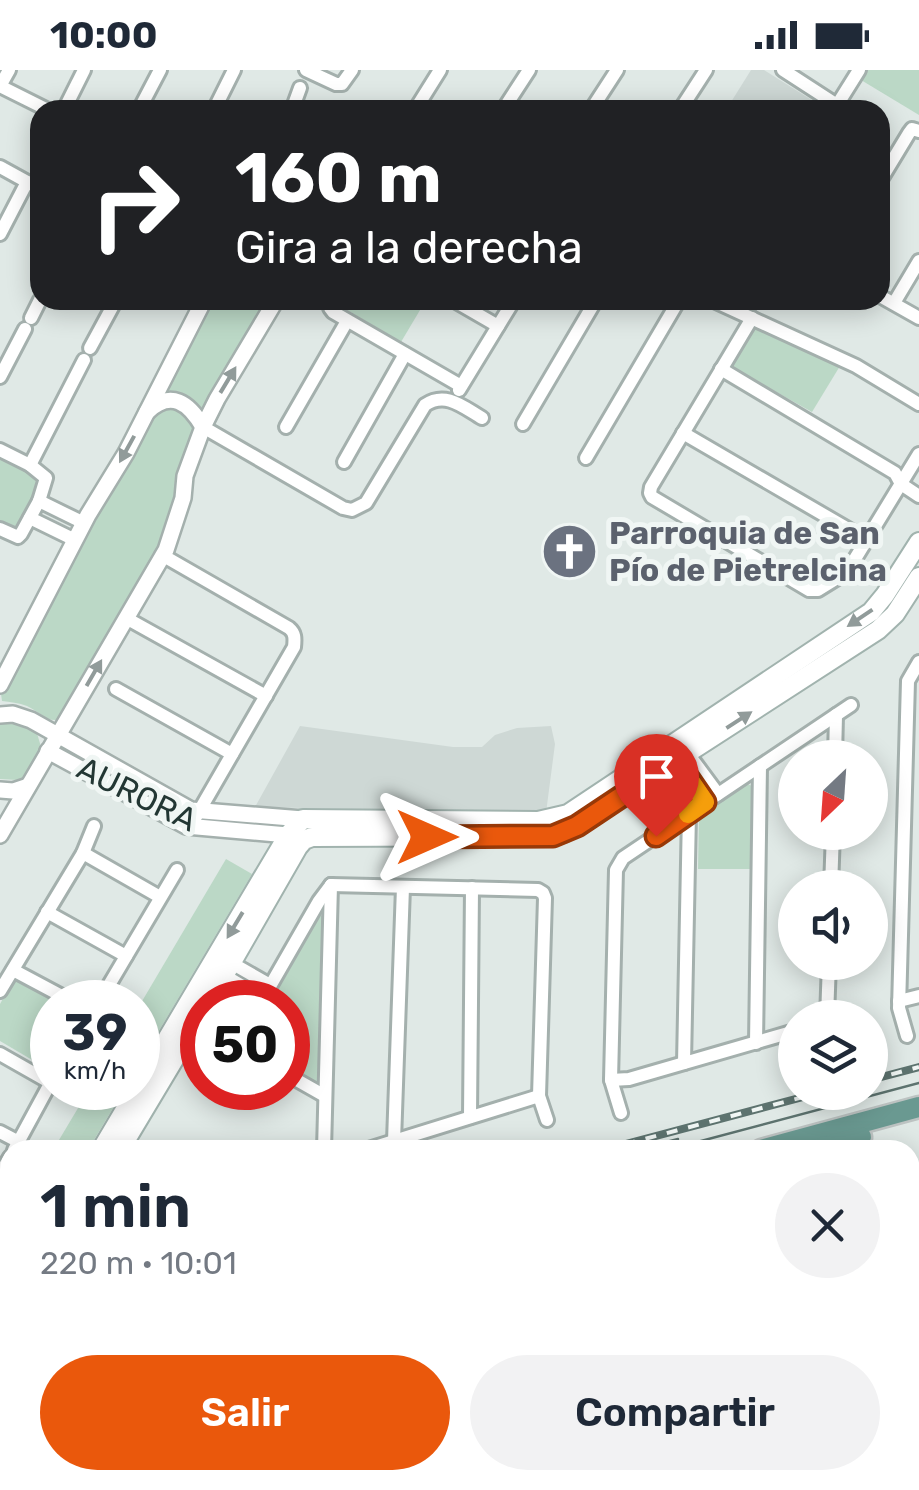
<!DOCTYPE html>
<html lang="es">
<meta charset="utf-8">
<style>
body{margin:0;font-family:Rubik,sans-serif;background:#f2f2f3;color:#1f2937;height:100vh;display:flex;flex-direction:column;font-size:38px;white-space:nowrap}
*{box-sizing:border-box;margin:0}
p{font-size:32px;color:#747a83}
.icon{flex:none;width:55px;height:55px;fill:none;stroke:currentColor;stroke-width:2;stroke-linecap:round;stroke-linejoin:round}
.map{position:relative;flex:1;overflow:hidden}
.side{position:absolute;left:0px;top:1070px;width:920px;height:350px;display:flex;flex-direction:column;background:#fff;border-radius:30px 30px 0 0;box-shadow:0 5px 25px #0003}
.side>*{flex:none}
.top-card{position:absolute;left:30px;top:30px;width:860px;height:210px;border-radius:30px;box-shadow:0 5px 25px #0003;background:#202124;color:#fff;overflow:hidden}
.needle{width:65px;rotate:205deg}
.fabs{position:absolute;left:778px;top:670px;display:grid;gap:20px}
.fabs a{display:grid;place-items:center;width:110px;height:110px;border-radius:50%;background:#fff;box-shadow:0 5px 25px #0003;font-size:50px}
.speed{position:absolute;left:30px;top:910px;display:flex;gap:20px;font-size:50px;font-weight:700;text-align:center}
.speed>*{display:grid;place-content:center;width:130px;height:130px;border-radius:50%;background:#fff;box-shadow:0 5px 25px #0003;line-height:1}
.speed small{font-size:25px;font-weight:400}
.speed .limit{border:15px solid #d22;background:#fff;color:#111}
.pin{position:absolute;display:grid;place-items:center;width:85px;height:85px;color:#fff;margin:-102px -42px;border-radius:50% 50% 50% 0;rotate:-45deg;box-shadow:0 0 10px #0007}
.pin .icon{rotate:45deg}
.me{position:absolute;width:110px;margin:-55px;rotate:90deg;stroke-linejoin:round;filter:drop-shadow(0 0 8px #0008)}
.turn{display:flex;align-items:center;gap:35px;height:210px;padding:0 40px;font-size:45px}
.turn .icon{width:130px;height:130px;stroke-width:2.5}
.turn b{display:block;font-size:70px;line-height:85px}
.round{display:grid;place-items:center;flex:none;width:105px;height:105px;border-radius:52px;background:#f2f2f3}
.head{display:flex;align-items:center;justify-content:space-between;height:170px;padding:0 40px}
h1{font-size:60px;font-weight:600;line-height:75px}
.action{display:flex;gap:20px;margin-top:auto;padding:20px 40px}
.action a{flex:1;height:115px;border-radius:60px;background:#ea580c;color:#fff;font-size:40px;font-weight:600;line-height:115px;text-align:center}
.action a+a{background:#f2f2f3;color:#1f2937}
.status{display:flex;justify-content:space-between;align-items:center;height:70px;padding:0 50px;background:#fff;direction:ltr}
.status svg{height:28px;fill:currentColor}
.map>svg:first-child{display:block}
.built{fill:#ced8d5}
.green{fill:#bbd8c6}
.lines{fill:none;stroke-linecap:round;stroke-linejoin:round}
.minor-casing{stroke:#a4b0ad;stroke-width:18}
.tertiary-casing{stroke:#a4b0ad;stroke-width:20}
.secondary-casing{stroke:#a1b3ae;stroke-width:22}
.primary-casing{stroke:#bdc3c2;stroke-width:25}
.minor{stroke:#fff;stroke-width:12}
.tertiary{stroke:#fff;stroke-width:15}
.secondary{stroke:#fff;stroke-width:18}
.primary{stroke:#6a9991;stroke-width:20}
.tram{stroke:#5d736f;stroke-width:2.5}
.rail-casing{stroke:#5d736f;stroke-width:8}
.rail{stroke:#f0f6f4;stroke-width:4;stroke-dasharray:11;stroke-linecap:butt}
.oneway{fill:#919b9a}
.route-casing{stroke:#983908;stroke-width:25}
.route{stroke:#ea580c;stroke-width:18}
.slow{stroke:#f59e0b;stroke-width:18}
.labels{text-anchor:middle;dominant-baseline:central;stroke-width:10;stroke-linejoin:round;paint-order:stroke}
.worship-label{font-size:32px;font-weight:bold;fill:#5b616d;stroke:#f0f6f4;text-anchor:start}
.street-label{font-size:32px;fill:#233734;stroke:#f0f6f4}
</style>
<div class="status"><b>10:00</b><svg viewBox="0 0 49 12"><path d="M0 12V9h3v3zM5 12V6h3v6zM10 12V3h3v9zM15 12V0h3v12zM26 1h20v11H26zM47 4h2v5h-2z"/></svg></div>
<div class="map">
<svg width="919" height="1420" viewBox="0 0 919 1420">
<rect width="100%" height="100%" fill="#e0e9e6"/>
<g class="built">
<polygon points="751,0 764,0 826,39 726,40"/>
<polygon points="300,656 453,677 482,677 495,665 517,658 551,656 555,674 546,743 255,737"/>
</g>
<g class="green">
<polygon points="867,0 919,0 919,45 861,10"/>
<polygon points="210,230 270,230 204,341 170,323 168,317"/>
<polygon points="341,230 426,230 401,272 342,237"/>
<polygon points="754,258 840,296 812,342 730,296"/>
<path d="M176,334L192,351L193,359L179,404L178,431L161,478L65,648C48,655 42,643 27,636C19,633 10,632 2,631L1,624L80,471L155,341Z"/>
<polygon points="0,387 39,407 42,413 20,455 12,457 0,450"/>
<polygon points="8,647 36,660 42,680 27,706 18,710 0,709 0,649"/>
<polygon points="747,714 755,717 752,799 698,799 699,745"/>
<polygon points="226,789 252,804 138,996 138,938"/>
<polygon points="324,845 319,1017 288,1000 288,932 268,932 317,847"/>
<polygon points="15,907 60,932 52,932 51,1001 0,971 0,934"/>
<polygon points="90,1018 125,1018 88,1080 53,1080"/>
</g>
<g class="lines">
<defs>
<g id="minor">
<polyline points="306,0 336,14 342,14 352,0"/>
<polyline points="783,0 837,35"/>
<polyline points="0,16 48,40"/>
<polyline points="0,16 9,0"/>
<polyline points="64,40 84,0"/>
<polyline points="139,40 160,0"/>
<polyline points="214,40 234,0"/>
<polyline points="292,40 300,18"/>
<polyline points="415,40 440,0"/>
<polyline points="503,40 529,0"/>
<polyline points="591,40 617,0"/>
<polyline points="680,40 706,0"/>
<polyline points="834,40 859,0"/>
<polyline points="0,97 40,119"/>
<polyline points="880,111 909,63 912,59 919,61"/>
<polyline points="0,164 27,112"/>
<polyline points="880,226 919,248"/>
<polyline points="333,230 330,238 333,242 461,316"/>
<polyline points="453,230 498,256"/>
<polyline points="712,230 856,296 919,334"/>
<polyline points="894,233 919,191"/>
<polyline points="31,248 40,230"/>
<polyline points="752,248 651,417 650,423 652,427 809,520 818,520 847,502 919,384"/>
<polyline points="90,278 116,230"/>
<polyline points="721,299 895,403 901,414 919,426"/>
<polyline points="0,307 25,259"/>
<polyline points="459,320 514,230"/>
<polyline points="523,354 596,230"/>
<path d="M203,357L343,438L352,440L366,433L425,335C446,321 463,337 482,348"/>
<polyline points="286,357 347,251"/>
<polyline points="683,363 867,470"/>
<polyline points="0,380 30,395 46,408 39,431 21,464 18,467 0,459"/>
<polyline points="586,388 679,230"/>
<polyline points="344,392 405,284"/>
<polyline points="30,395 84,290"/>
<polyline points="39,431 84,453"/>
<polyline points="30,448 75,470"/>
<path d="M162,485L289,558C295,563 295,568 294,577L190,757"/>
<polyline points="126,548 266,626"/>
<polyline points="116,619 232,684"/>
<polyline points="684,678 718,724"/>
<polyline points="672,683 705,733"/>
<polyline points="835,688 836,645"/>
<polyline points="83,783 160,827"/>
<polyline points="331,815 538,820 543,823 545,828 539,1026 547,1050"/>
<polyline points="831,818 833,762"/>
<polyline points="47,842 126,886"/>
<polyline points="228,891 270,915"/>
<polyline points="13,900 73,932"/>
<polyline points="220,903 263,928"/>
<polyline points="0,921 83,783 94,756"/>
<polyline points="899,931 919,926"/>
<polyline points="99,932 177,800"/>
<polyline points="261,932 319,831 331,815"/>
<polyline points="827,948 829,892"/>
<polyline points="907,966 899,938 908,611 919,592"/>
<polyline points="756,973 760,696"/>
<polyline points="0,984 51,1013"/>
<polyline points="684,993 689,743"/>
<polyline points="288,1005 325,1026"/>
<polyline points="611,1010 629,1009 795,961"/>
<polyline points="621,1043 611,1010 616,800 623,788 851,635"/>
<polyline points="470,1047 472,818"/>
<polyline points="0,1062 19,1072"/>
<polyline points="394,1071 403,817"/>
<polyline points="14,1080 52,1010"/>
<polyline points="324,1080 331,815"/>
<polyline points="365,1080 539,1026"/>
<polyline points="0,1104 10,1087"/>
<polyline points="910,1371 919,1364"/>
<polyline points="886,1410 894,1420"/>
<polyline points="85,1420 87,1410"/>
<polyline points="148,1420 150,1410"/>
<polyline points="211,1420 212,1410"/>
<polyline points="853,1420 865,1410"/>
</g>
<g id="tertiary">
<path d="M147,342C171,319 189,333 203,357"/>
<polyline points="0,615 88,445 126,383 204,230"/>
<polyline points="0,645 13,644 31,650 191,740 303,749"/>
<polyline points="48,681 186,756 288,765"/>
<polyline points="0,720 13,721 28,716"/>
<polyline points="0,765 166,480 183,428 185,406 203,357 217,329 276,230"/>
<polyline points="0,1408 10,1401"/>
</g>
<g id="secondary">
<polyline points="209,932 298,777 304,770 312,767 553,766 564,763 878,560 895,544 919,507"/>
<polyline points="101,1080 288,765 303,749 538,751 568,744 871,542 885,525 919,472"/>
<polyline points="120,1080 202,943"/>
<polyline points="0,1247 10,1233"/>
<polyline points="299,1410 311,1420"/>
<polyline points="336,1410 349,1420"/>
</g>
<g id="primary">
<polyline points="761,1080 919,1037"/>
<polyline points="814,1080 861,1067"/>
<polyline points="0,1273 10,1270"/>
<polyline points="0,1309 10,1305"/>
</g>
</defs>
<use href="#minor" class="minor-casing"/>
<use href="#tertiary" class="tertiary-casing"/>
<use href="#secondary" class="secondary-casing"/>
<use href="#primary" class="primary-casing"/>
<use href="#minor" class="minor"/>
<use href="#tertiary" class="tertiary"/>
<use href="#secondary" class="secondary"/>
<use href="#primary" class="primary"/>
<g class="tram">
<polyline points="635,1080 678,1069"/>
<polyline points="667,1080 919,1013"/>
<polyline points="0,1387 10,1380"/>
</g>
<defs>
<g id="rail">
<polyline points="870,1010 919,997"/>
<polyline points="603,1080 822,1022"/>
<polyline points="0,1363 10,1356"/>
</g>
</defs>
<use href="#rail" class="rail-casing"/>
<use href="#rail" class="rail"/>
</g>
<defs><path id="oneway-solid" d="M-6-.8H1V-3.2L6.5 0L1 3.2V.8H-6Z" transform="scale(2.5)"/></defs>
<g class="oneway">
<use href="#oneway-solid" transform="translate(228 310) rotate(-59)"/>
<use href="#oneway-solid" transform="translate(127 379) rotate(119)"/>
<use href="#oneway-solid" transform="translate(860 548) rotate(146)"/>
<use href="#oneway-solid" transform="translate(94 603) rotate(-60)"/>
<use href="#oneway-solid" transform="translate(739 650) rotate(-33)"/>
<use href="#oneway-solid" transform="translate(235 855) rotate(121)"/>
</g>
<g class="lines">
<defs>
<polyline id="route" points="427,767 553,766 577,756 676,690 705,732 656,766"/>
</defs>
<use href="#route" class="route-casing"/>
<use href="#route" class="route"/>
<polyline class="slow" points="673,693 676,690 705,732 688,744"/>
</g>
<defs>
<symbol id="church-disc" viewBox="-11 -11 22 22"><circle r="9.5" fill="#6b7280" stroke="#f0f6f4"/><path d="M-1.2-6h2.4v3.5h3.3v2.4h-3.3V6h-2.4V-.1h-3.3v-2.4h3.3Z" fill="#fff"/></symbol>
</defs>
<g fill-rule="evenodd">
<use href="#church-disc" x="538" y="450" width="63" height="63"/>
</g>
<g class="labels">
<g class="worship-label">
<text x="609" y="463">Parroquia de San<tspan x="609" dy="37">Pío de Pietrelcina</tspan></text>
</g>
<g class="street-label">
<text transform="translate(137 724) rotate(26)">AURORA</text>
</g>
</g>
</svg>
<div class="fabs">
<a><svg class="needle" viewBox="-14 -14 28 28"><path d="M0-13l5 13h-10z" fill="#e53935"/><path d="M0 13l5-13h-10z" fill="#747a83"/></svg></a>
<a><svg class="icon" aria-label="sound" viewBox="0 0 24 24"><path d="M4 9h4l5-4v14l-5-4H4zM17 9q2 3 0 6"/></svg></a>
<a><svg class="icon" aria-label="layers" viewBox="0 0 24 24"><path d="M12 4l9 5-9 5-9-5zM3 14l9 5 9-5"/></svg></a>
</div>
<div class="speed"><div>39<small>km/h</small></div><div class="limit">50</div></div>
<div class="pin" style="left:656px;top:766px;background:#d93025"><svg class="icon" aria-label="arrive" viewBox="0 0 24 24"><path d="M6 21V4h12l-3 4 3 4H6"/></svg></div>
<svg class="me" style="left:427px;top:767px" viewBox="-20 -20 40 40"><path d="M0-17L14 15 0 8-14 15z" fill="#ea580c" stroke="#fff" stroke-width="4"/></svg>
<div class="top-card">
<div class="turn"><svg class="icon" aria-label="right" viewBox="0 0 24 24"><path d="M7 20v-9h11M14 6l5 5-5 5"/></svg><div><b>160 m</b>Gira a la derecha</div></div>
</div>
<section class="side">
<div class="head"><div><h1>1 min</h1><p>220 m · 10:01</p></div><a class="round"><svg class="icon" aria-label="close" viewBox="0 0 24 24"><path d="M6 6l12 12M18 6L6 18"/></svg></a></div>
<div class="action"><a>Salir</a><a>Compartir</a></div>
</section>
</div>
